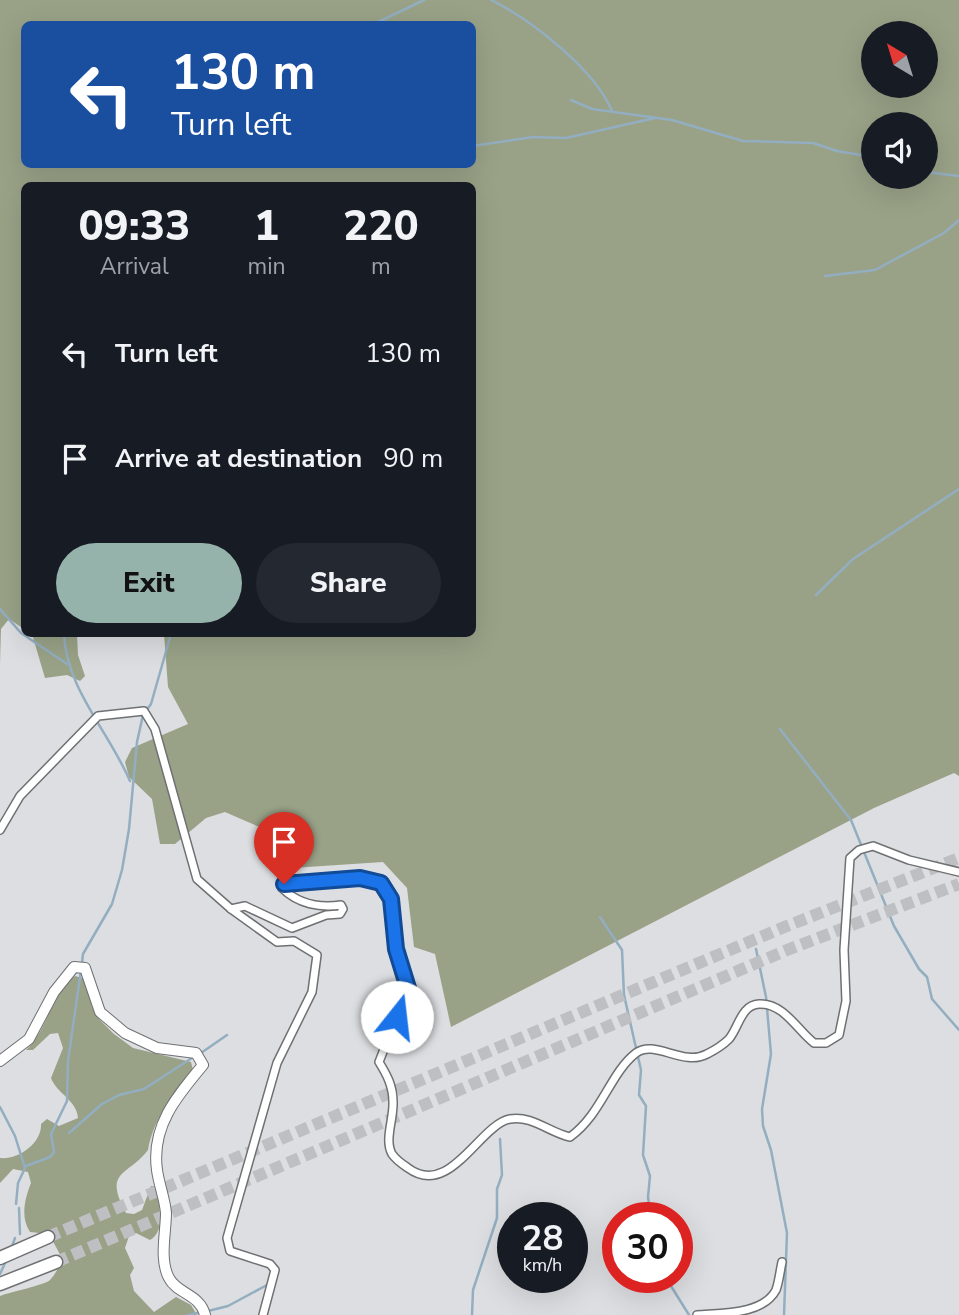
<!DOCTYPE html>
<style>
body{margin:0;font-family:"Nunito Sans",sans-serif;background:#242831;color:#f1f3f6;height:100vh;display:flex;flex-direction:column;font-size:26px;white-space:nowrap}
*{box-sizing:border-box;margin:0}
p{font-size:23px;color:#9ea1a6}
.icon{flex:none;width:38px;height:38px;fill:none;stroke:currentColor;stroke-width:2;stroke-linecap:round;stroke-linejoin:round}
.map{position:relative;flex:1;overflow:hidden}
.details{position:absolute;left:21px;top:182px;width:455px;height:455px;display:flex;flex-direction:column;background:#171b24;border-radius:10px;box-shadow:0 7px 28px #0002}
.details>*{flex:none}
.guide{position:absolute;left:21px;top:21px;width:455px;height:147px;border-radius:10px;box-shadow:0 7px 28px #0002;background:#1a4fa0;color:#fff;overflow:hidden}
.needle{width:46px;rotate:322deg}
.controls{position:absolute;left:861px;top:21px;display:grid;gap:14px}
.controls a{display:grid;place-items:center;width:77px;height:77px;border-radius:50%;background:#171b24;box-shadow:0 7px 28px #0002;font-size:35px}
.speed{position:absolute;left:497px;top:1202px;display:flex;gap:14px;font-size:35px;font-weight:700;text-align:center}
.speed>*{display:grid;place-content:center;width:91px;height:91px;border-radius:50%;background:#171b24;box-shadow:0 7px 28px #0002;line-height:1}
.speed small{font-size:18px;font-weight:400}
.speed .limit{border:10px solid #d22;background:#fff;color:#111}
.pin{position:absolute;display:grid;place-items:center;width:60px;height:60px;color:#fff;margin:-72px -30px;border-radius:50% 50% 50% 0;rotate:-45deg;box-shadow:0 0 7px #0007}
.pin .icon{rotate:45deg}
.me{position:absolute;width:77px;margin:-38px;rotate:16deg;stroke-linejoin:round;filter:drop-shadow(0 0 5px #0008)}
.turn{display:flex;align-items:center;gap:24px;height:147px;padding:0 35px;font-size:32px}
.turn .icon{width:91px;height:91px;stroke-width:2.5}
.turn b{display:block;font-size:49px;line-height:60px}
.eta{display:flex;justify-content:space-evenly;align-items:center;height:119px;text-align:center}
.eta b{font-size:42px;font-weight:800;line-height:49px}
.button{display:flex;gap:14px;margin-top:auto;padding:14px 35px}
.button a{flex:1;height:80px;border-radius:42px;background:#95b2ab;color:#111;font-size:28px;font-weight:800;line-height:80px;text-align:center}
.button a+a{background:#242831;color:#f1f3f6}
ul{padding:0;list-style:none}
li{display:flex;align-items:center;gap:21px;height:105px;padding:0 35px}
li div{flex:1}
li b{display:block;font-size:26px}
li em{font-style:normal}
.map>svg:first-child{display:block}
.forest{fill:#99a287;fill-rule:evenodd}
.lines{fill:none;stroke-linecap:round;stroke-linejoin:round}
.stream{stroke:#93aec1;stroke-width:2.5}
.highway-tunnel{stroke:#bebfc2;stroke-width:12;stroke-dasharray:12 6;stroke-linecap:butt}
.street-casing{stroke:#6e7072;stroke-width:10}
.secondary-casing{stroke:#6e7072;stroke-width:12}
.highway-casing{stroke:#6e7072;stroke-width:15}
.street{stroke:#fff;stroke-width:7}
.secondary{stroke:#fff;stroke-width:10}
.highway{stroke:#fff;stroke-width:12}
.route-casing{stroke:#114b97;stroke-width:18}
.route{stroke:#1a73e8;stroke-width:12}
</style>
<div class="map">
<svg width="959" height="1315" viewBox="0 0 959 1315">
<rect width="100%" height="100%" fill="#dddee1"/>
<g class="forest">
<path d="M0,0H959V776L954,773L874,808L451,1027L435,954L414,947L407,888L383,862L292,868L264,829L225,812L206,818L175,844H160L152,799L129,777L125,762L132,748L188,724L168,687L164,634H472V186H24V629L9,619L1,629L0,664ZM24,24H472V164H24ZM873,33H926V86H873ZM873,124H926V177H873Z"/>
<polygon points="32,634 77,634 78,655 85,676 80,681 67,675 45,678"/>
<path d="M75,976L85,979L92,1007L100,1020L114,1034L133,1048L191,1062L193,1070C174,1094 153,1119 148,1150C127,1177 103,1170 126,1213L134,1214L142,1210L151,1186H156C158,1204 167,1230 150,1240L136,1233L129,1236L125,1248L134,1268L130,1275L134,1291L154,1312L176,1297L191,1305L197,1315H0V1296C10,1292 45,1285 50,1280C55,1275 59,1266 63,1260L49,1234L30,1232C20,1217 25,1198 31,1183L28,1172L13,1169L0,1183V1158C18,1160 42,1143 41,1124L47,1119L59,1126L78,1118C77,1100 57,1094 51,1078L63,1048L58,1033L50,1034L33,1050H26C48,1030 51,993 75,976Z"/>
</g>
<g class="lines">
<g class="stream">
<path d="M491,0C532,20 595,70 612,111"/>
<polyline points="374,24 424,0"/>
<polyline points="571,100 592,109 672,120 743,141 813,143 837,151 873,157"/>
<polyline points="472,146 533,137 566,138 655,118"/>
<polyline points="926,172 959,176"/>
<polyline points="167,183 167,186"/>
<polyline points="825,276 875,270 944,233 959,220"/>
<polyline points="816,595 853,559 959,489"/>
<polyline points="0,609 21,633 67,664"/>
<path d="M64,634C66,688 109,732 130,781"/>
<polyline points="780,729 851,820 894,926 919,969 927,977 932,999 959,1030"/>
<polyline points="600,917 622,950 624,995 641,1070 639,1095 646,1106 643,1155 650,1176 648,1197 651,1218"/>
<polyline points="756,949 766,997 771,1054 762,1109 763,1126 771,1150 787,1233 784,1315"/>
<polyline points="82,963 83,954 112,904 122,870 129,829 137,742 143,715 151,704 171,634"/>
<polyline points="201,1053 227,1035"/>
<polyline points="0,1107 15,1136 25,1168"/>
<polyline points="69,1133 102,1104 119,1095 144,1089 195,1056"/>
<polyline points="16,1204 18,1183 26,1166 50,1157 54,1152 51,1134 67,1101 68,1061 81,970"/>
<polyline points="19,1208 20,1234"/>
<polyline points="11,1249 15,1238"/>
<polyline points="0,1274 6,1261"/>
<polyline points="666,1278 689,1315"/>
<polyline points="208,1311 228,1306 267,1285"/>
<polyline points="188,1315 202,1312"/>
<polyline points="472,1315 473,1290 497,1218 497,1189 502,1175 500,1139"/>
</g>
<g class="highway-tunnel">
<polyline points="48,1237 782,928 959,858"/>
<polyline points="56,1262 787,950 959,884"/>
</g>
<defs>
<g id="street">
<polyline points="0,830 20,796 98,716 144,711 155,729 197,879 231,909 277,942 294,941 317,955 312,992 277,1063 227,1238 230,1251 270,1264 275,1270 263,1315"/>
<path d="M231,909L245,906L292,928L326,915L340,914L343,909L341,905C320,908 298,904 282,888L284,884L360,878L381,883L391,899L396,949L408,988L379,1062C387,1075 393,1086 393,1102C394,1118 384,1140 392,1154C396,1160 402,1164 408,1168C450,1199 479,1125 510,1119C532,1115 550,1133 570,1137C602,1114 610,1073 636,1053C655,1039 683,1067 707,1054C715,1050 723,1045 729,1039C739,1027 741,1005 759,1004C784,1003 797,1030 814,1043H826L839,1035L846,1001L844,950L850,858L859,850L873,846L909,860L959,872"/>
<path d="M697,1315C721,1313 763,1315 776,1290C779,1282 780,1271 782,1262"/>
</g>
<path id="secondary" d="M0,1061L29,1039L54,992L74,967L85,968L100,1012L125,1033L157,1048L196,1053L203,1065C176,1097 151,1127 157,1170C159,1185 165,1199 166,1213C166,1232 159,1260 169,1278C177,1294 200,1294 205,1315"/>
<g id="highway">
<polyline points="0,1258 48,1237"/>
<polyline points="0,1284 56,1262"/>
</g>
</defs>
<use href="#street" class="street-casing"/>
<use href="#secondary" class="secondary-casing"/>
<use href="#highway" class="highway-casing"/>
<use href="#street" class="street"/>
<use href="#secondary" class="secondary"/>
<use href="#highway" class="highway"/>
</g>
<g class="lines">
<defs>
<polyline id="route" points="284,884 360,878 381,883 391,899 396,949 408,988 397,1017"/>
</defs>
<use href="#route" class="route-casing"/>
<use href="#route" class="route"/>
</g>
</svg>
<div class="controls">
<a><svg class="needle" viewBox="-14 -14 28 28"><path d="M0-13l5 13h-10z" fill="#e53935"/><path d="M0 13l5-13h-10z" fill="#9ea1a6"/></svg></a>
<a><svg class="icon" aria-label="sound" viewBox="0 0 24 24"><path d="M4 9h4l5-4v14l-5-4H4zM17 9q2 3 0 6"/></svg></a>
</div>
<div class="speed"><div>28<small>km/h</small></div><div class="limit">30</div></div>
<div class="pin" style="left:284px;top:884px;background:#d93025"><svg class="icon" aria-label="arrive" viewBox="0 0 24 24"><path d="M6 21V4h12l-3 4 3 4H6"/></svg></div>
<svg class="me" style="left:397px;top:1017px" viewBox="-20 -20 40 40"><circle r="19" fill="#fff"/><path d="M0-13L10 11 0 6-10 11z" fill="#1a73e8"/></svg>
<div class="guide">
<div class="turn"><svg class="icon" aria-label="left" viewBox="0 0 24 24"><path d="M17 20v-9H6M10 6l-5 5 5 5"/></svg><div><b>130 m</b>Turn left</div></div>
</div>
<section class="details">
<div class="eta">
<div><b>09:33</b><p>Arrival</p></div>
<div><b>1</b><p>min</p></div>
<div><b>220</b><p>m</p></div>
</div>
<ul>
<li><svg class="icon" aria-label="left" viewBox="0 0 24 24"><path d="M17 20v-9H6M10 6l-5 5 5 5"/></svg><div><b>Turn left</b></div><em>130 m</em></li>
<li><svg class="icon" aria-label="arrive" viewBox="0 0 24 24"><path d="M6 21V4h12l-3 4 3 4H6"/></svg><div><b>Arrive at destination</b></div><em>90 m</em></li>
</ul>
<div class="button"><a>Exit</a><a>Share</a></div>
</section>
</div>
